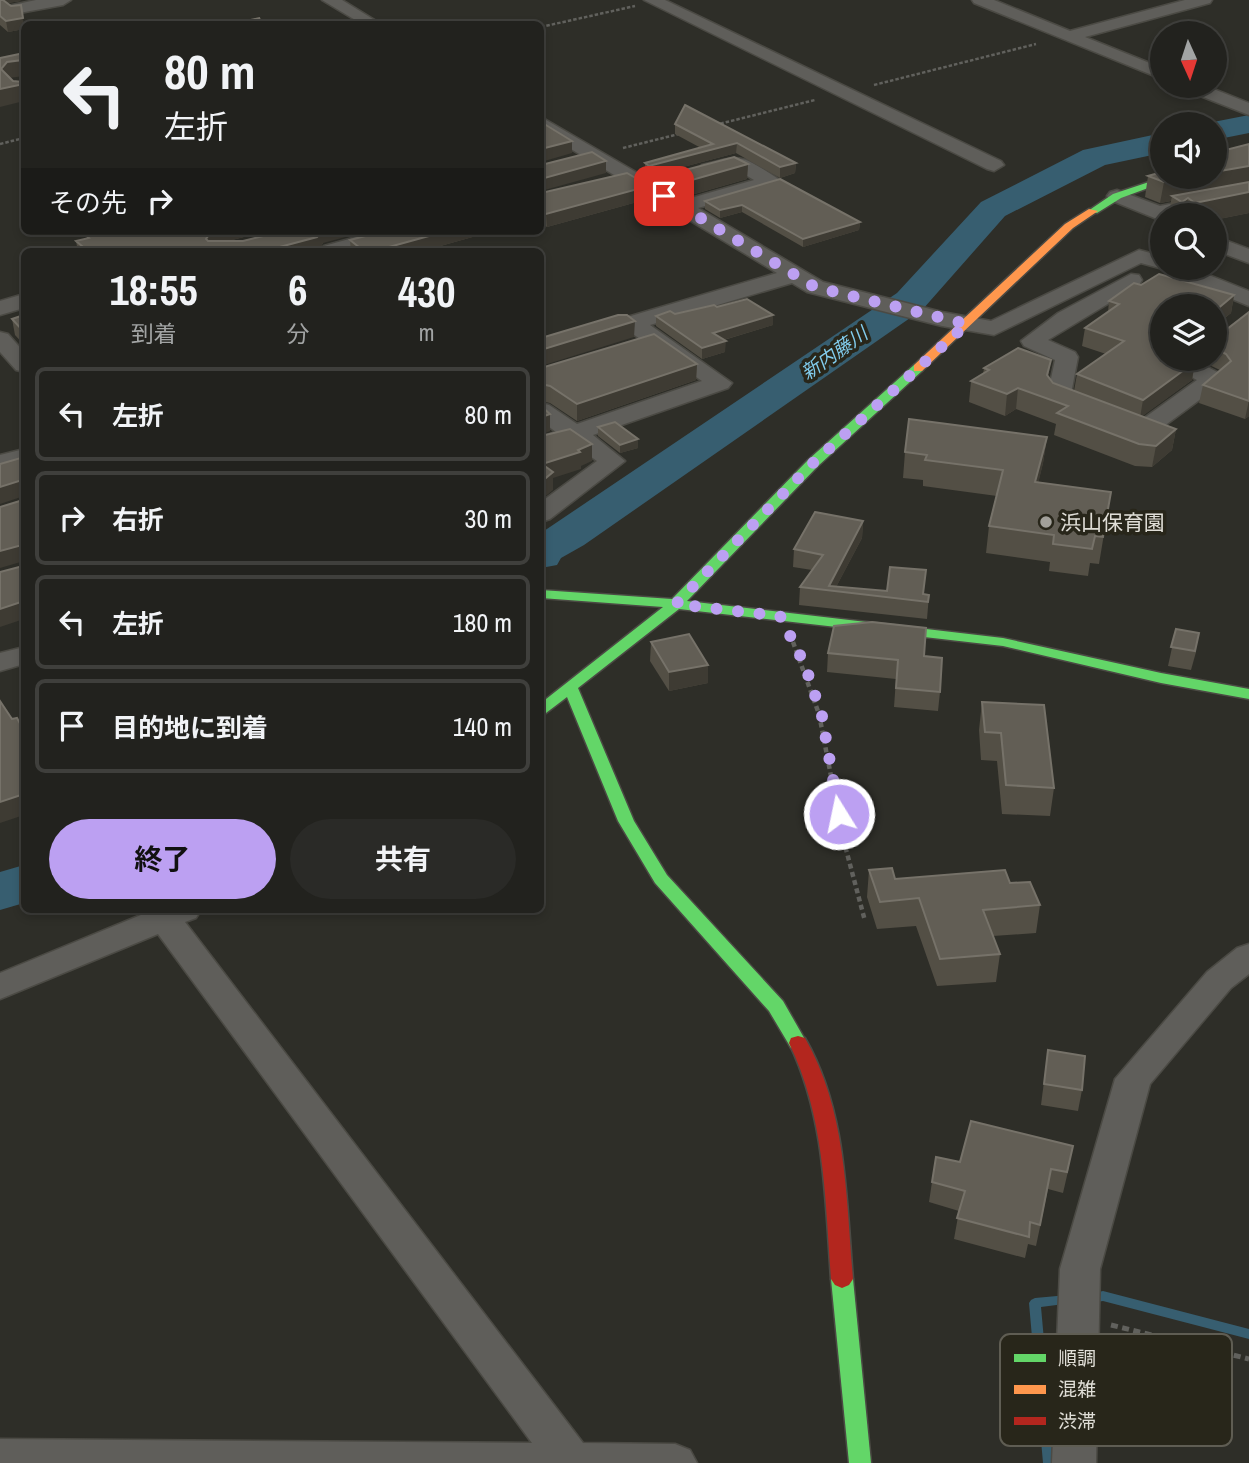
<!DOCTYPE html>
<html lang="ja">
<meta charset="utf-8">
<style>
body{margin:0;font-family:"Archivo Narrow","Noto Sans JP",sans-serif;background:#2a2a27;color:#f1f3f6;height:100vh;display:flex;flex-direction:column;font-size:26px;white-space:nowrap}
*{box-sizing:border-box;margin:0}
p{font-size:23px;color:#a2a4a4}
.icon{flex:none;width:38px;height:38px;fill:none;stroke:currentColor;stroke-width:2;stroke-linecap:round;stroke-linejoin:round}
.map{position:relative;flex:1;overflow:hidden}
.panel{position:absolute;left:21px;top:248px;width:523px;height:665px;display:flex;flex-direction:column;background:#22221e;border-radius:10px;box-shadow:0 4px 10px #0003,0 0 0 2px #3f3f3c}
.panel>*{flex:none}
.guide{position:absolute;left:21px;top:21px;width:523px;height:214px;border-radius:10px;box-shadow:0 4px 10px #0003,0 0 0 2px #3f3f3c;background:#22221e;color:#f1f3f6;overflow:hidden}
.needle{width:46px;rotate:177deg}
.fabs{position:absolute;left:1150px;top:21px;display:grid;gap:14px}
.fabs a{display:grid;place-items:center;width:77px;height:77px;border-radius:50%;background:#22221e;box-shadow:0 4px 10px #0003,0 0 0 2px #3f3f3c;font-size:35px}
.pin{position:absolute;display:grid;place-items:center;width:60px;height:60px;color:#fff;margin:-30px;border-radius:14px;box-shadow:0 4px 10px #0006}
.me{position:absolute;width:77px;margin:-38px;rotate:350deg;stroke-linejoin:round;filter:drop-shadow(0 0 5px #0008)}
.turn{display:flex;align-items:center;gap:24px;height:147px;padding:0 28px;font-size:32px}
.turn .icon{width:91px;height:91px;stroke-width:2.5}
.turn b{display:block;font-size:49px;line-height:60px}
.then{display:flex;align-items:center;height:66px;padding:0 28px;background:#0003;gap:14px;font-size:26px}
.eta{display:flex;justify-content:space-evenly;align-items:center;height:119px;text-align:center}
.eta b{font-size:42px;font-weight:700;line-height:49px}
.cta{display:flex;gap:14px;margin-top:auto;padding:14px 28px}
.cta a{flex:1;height:80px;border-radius:42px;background:#bca0f2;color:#111;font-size:28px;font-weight:700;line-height:80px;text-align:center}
.cta a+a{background:#2a2a27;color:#f1f3f6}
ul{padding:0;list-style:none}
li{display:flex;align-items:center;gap:21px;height:94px;margin:0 14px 10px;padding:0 14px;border:4px solid #3f3f3c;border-radius:10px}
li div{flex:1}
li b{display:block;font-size:26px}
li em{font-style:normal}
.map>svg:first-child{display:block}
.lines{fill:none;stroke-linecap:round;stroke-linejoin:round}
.stream{fill:#375e70;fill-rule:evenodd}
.river{fill:#375e70;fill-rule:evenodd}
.street-casing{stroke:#4b4a44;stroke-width:3}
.fast-casing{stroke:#4b4a44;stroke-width:3}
.slow-casing{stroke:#4b4a44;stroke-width:3}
.jam-casing{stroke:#4b4a44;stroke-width:3}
.path-far2{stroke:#61615d;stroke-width:2.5;stroke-dasharray:3.5 2;stroke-linecap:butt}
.path-far1{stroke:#61615d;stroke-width:4.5;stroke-dasharray:5 3.5;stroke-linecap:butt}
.path{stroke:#61615d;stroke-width:5;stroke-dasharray:7 4.5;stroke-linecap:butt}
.street{fill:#5f5e5a;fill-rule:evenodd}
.fast{fill:#63d668;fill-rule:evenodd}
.slow{fill:#ff974d;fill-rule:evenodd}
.jam{fill:#b3261e;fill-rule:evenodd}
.wall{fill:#534f45}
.shaded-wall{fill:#3e3b33}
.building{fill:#625e55;stroke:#767269;stroke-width:2;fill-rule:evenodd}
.route{stroke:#bca0f2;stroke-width:12;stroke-dasharray:0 21.6}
.poi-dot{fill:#a2a09a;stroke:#28261a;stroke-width:2.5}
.labels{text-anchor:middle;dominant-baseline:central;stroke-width:7;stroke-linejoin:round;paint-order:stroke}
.far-water-label{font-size:19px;font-style:italic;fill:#82cdee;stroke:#28261a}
.poi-label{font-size:21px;fill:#e0ded7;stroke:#28261a;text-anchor:start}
.key{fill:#28261a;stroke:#5f5d53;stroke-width:2}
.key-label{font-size:19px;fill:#e0ded7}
</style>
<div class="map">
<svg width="1249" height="1463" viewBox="0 0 1249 1463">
<rect width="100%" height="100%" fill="#2e2e28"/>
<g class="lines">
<g class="stream">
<polygon points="1103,1291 1249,1329 1249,1339 1103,1301 1089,1303 1085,1301 1083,1298 1085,1295"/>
<polygon points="1068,1295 1072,1297 1074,1300 1072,1303 1041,1307 1055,1463 1043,1463 1029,1303 1031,1300 1035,1298"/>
</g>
<g class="river">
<polygon points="1249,115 1249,133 1214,140 1214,124 1203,124"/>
<polygon points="1162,133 1162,153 1105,165 1005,216 923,309 584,545 561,558 557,565 541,568 541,533 897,293 981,202 1083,150"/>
<polygon points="24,865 24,903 0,910 0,872"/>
</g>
<defs>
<g id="street">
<polygon points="36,0 71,0 63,5 14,14 6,9 8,6"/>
<polygon points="322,0 342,0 381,24 362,24"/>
<polygon points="644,0 665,0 1001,161 1004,165 994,171 987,169"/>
<polygon points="972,0 994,0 1070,31 1185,0 1212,0 1210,3 1085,37 1162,68 1162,79 974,3"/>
<polygon points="1182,86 1206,86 1249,103 1249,115 1185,90"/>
<path d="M541,117L684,200L754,180L734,168L709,175L699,169L702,165C745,154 740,155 777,178L780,182L777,186L698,208L823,282L942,312L991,321L1139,250L1162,256V268H1191L1249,291V306L1166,272L1163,269L1141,263L994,335L942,326L807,292L792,283L650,325L732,383L728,388L593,435L625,461L550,519L541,522V502L597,461L571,443L541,452V437L556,432L541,421V403L549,405L577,424L702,381L624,328L621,323L624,318L777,273L541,131Z"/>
<polygon points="1249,188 1249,200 1176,215 1162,215 1162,221 1110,200 1107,196 1110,192 1117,190 1160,206"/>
<polygon points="378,231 412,231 409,235 347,252 321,250 324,246"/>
<polygon points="1214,236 1249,249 1249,263 1214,250"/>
<polygon points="1131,274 1139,275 1142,280 1139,285 1048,340 1075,352 1078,357 1071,394 1140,421 1197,380 1176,369 1173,364 1176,359 1202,359 1200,363 1221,374 1225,379 1221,384 1152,435 1143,437 1051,402 1047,397 1055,360 1024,346 1021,341 1058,313"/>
<polygon points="24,294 24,308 0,315 0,301"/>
<polygon points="0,332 8,334 24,352 24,372 16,370 0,352"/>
<polygon points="24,449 24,463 0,469 0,455"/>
<polygon points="24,647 24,664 0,671 0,653"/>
<polygon points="153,910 201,910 196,918 185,922 583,1443 675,1444 690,1450 697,1463 0,1463 0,1439 532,1443 158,934 0,999 0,973"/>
<polygon points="1249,944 1249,974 1231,988 1150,1084 1100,1269 1096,1463 1052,1463 1060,1269 1115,1079 1207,972 1237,948"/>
</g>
<g id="fast">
<polygon points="1164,177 1178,177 1121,198 1097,213 1088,211 1113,194"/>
<polygon points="918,364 924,368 922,371 818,466 687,601 1003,638 1161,673 1249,689 1249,699 1161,683 1003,646 679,609 578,688 634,821 667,875 783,1001 807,1043 805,1048 798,1050 791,1048 769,1011 655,883 618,821 567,697 546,713 541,715 541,703 663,607 541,598 541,590 672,599 808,460 914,365"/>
<polygon points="842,1270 849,1273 853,1279 871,1463 849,1463 831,1279 835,1273"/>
</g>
<polygon id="slow" points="1089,209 1098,211 1073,228 922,371 914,371 914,365 1065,224"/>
<path id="jam" d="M798,1036L805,1038C847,1111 846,1198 853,1279L849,1285L842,1288L835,1285L831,1279C825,1198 825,1117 789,1043L791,1038Z"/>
</defs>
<use href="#street" class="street-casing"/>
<use href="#fast" class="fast-casing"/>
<use href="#slow" class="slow-casing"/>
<use href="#jam" class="jam-casing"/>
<g class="path-far2">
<polyline points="541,27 635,6"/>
<polyline points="874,85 1036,44"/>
<polyline points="715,125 815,100"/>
<polyline points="0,144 24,138"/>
<polyline points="623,148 683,133"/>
</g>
<polyline class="path-far1" points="793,642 819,714 843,838 865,921"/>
<polyline class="path" points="1111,1325 1249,1359"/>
<use href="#street" class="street"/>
<use href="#fast" class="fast"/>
<use href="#slow" class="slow"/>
<use href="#jam" class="jam"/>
</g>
<g class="wall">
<polygon points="0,0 21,1 7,3 11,6 21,5 24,29 8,32 0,25"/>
<polygon points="675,124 796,163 795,173 780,178 736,153 649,176 645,174 645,163 701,148 675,134"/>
<polygon points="1249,144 1249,213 1214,220 1214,215 1169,215 1171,201 1160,203 1145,197 1148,176 1162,177"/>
<polygon points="748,164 747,179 684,197 670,189 670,174"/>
<polygon points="780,179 860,222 859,230 803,247 742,212 720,218 705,209 705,201"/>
<polygon points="649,186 648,199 547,227 541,223 541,193"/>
<polygon points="105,231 268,231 228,241 323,243 319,250 313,252 78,252 76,241 87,238 86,235"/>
<polygon points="494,231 419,252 351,252 350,240"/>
<polygon points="1159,274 1234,295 1231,313 1215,326 1215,329 1218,332 1227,329 1249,312 1249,416 1245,419 1199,403 1203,385 1220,370 1203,362 1203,359 1214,359 1214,306 1162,306 1162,359 1189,359 1195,362 1192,380 1142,416 1176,429 1172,450 1152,467 1135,466 1054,435 1056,424 1016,409 1005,416 969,402 971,381 983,374 984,368 1018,348 1051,360 1048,377 1053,383 1074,391 1077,374 1106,354 1082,346 1085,328 1108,312 1109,301 1134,283 1141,285"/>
<polygon points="717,307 773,325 724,340 725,352 702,359 656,326 656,316 675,314"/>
<polygon points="24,315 24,345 15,335 12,319"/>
<polygon points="697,364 696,380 577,421 550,403 541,401 541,368"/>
<polygon points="598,427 638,439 638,448 620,453 598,436"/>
<polygon points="1047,437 1043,463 1038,483 1111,492 1099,564 1090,563 1088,576 1049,571 1050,562 986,553 989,526 997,496 923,486 923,480 903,478 905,452"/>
<polygon points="863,521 862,538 836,587 929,595 927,619 799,605 800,587 812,570 793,567 794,549"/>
<polygon points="1176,629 1196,652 1191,670 1168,666"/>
<polygon points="651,642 708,665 708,683 669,691 650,661"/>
<polygon points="828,653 924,656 940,692 938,711 894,707 896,679 827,672"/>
<polygon points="982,702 1054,788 1050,816 1002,814 997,761 981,760 979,730"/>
<polygon points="869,870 895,879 1010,883 1040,905 1036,933 993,936 1000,954 996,982 937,986 916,926 877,929 867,897"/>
<polygon points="1048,1050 1082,1090 1078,1111 1041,1105"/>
<polygon points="960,1162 1069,1167 1063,1193 1048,1189 1036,1246 1028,1244 1025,1258 954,1239 959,1211 929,1202 932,1182"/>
</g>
<g class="shaded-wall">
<polygon points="2,0 20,0 21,1 7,3"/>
<polygon points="23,18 24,29 8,32 6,21"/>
<polygon points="260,18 261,24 252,24"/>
<polygon points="23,60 24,76 9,78 1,69 7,62"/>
<polygon points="24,84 24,101 0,107 0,89"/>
<polygon points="572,141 572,153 541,162 541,149"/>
<polygon points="737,143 736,153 649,176 649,166"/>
<polygon points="606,161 606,173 541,191 541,179"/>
<polygon points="796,163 795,173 780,178 780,167"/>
<polygon points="748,164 747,179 684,197 685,182"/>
<polygon points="1249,166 1249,186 1172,196 1171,201 1160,203 1164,182 1191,177 1214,177 1214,172"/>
<polygon points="649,186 648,199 547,227 546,214"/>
<polygon points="1249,192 1249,213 1214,220 1214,215 1193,215 1195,203"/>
<polygon points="1188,198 1185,215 1180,215 1182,202"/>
<polygon points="742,205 742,212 720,218 720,210"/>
<polygon points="860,222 859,230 803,247 803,239"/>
<polygon points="216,231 268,231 212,245 206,239 211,232"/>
<polygon points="322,231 368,231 323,243 319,250 313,252 261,252"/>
<polygon points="447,231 494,231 419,252 371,252"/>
<polygon points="1234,295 1231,313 1214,326 1215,311"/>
<polygon points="773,315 773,325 713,343 713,333"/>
<polygon points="635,321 634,337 541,366 541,350"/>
<polygon points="726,341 725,352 702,359 702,348"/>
<polygon points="1195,362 1192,380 1140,418 1143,400"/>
<polygon points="697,364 696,380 577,421 577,404"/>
<polygon points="1018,388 1016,409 1005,416 1007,394"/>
<polygon points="1249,400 1249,416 1245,419"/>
<polygon points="550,414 550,431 541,435 541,417"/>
<polygon points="1176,429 1172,450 1152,467 1156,446"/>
<polygon points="1047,437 1043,463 1032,509 1035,482"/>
<polygon points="638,439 638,448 620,453 620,445"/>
<polygon points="592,444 592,461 581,466 581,469 553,478 553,490 541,500 542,464"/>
<polygon points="22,480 24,496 0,504 0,487"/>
<polygon points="863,521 862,538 834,591 829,586"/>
<polygon points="22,545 24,561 0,568 0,551"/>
<polygon points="24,601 24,619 0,627 0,609"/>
<polygon points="708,665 708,683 669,691 669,672"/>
<polygon points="24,794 24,815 0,823 0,802"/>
</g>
<g class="building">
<polygon points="0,0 3,0 11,6 21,5 23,18 6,21 0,16"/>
<polygon points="260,18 252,24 233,24"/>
<polygon points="198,21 203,24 180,24"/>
<path d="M24,53V84L0,89V58ZM23,60V82L13,81L1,69L7,62Z"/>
<polygon points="685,105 796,163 780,167 737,143 649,166 645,163 713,144 675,124"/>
<polygon points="541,122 572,141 541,149"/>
<polygon points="1249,144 1249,166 1214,172 1214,153"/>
<polygon points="592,152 606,161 541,179 541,165"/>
<polygon points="734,157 748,164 685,182 670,174"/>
<polygon points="1162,172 1162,177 1191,177 1164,182 1148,176"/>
<polygon points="627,173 649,186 546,214 541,210 541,193"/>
<polygon points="780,179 860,222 803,239 742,205 720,210 705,201"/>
<polygon points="1249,182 1249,192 1195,203 1188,198 1182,202 1172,196"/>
<polygon points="105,231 216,231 211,232 206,239 208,241 243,241 284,231 322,231 317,237 261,252 89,252 76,241 89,238 86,235"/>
<polygon points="385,231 447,231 371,252 365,252 350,240"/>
<polygon points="1159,274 1234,295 1215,311 1215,329 1218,332 1227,329 1249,312 1249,401 1203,385 1231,361 1226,354 1214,348 1214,306 1162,306 1162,359 1189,359 1195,362 1143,400 1077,374 1124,341 1085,328 1119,304 1109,301 1134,283 1141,285"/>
<polygon points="747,299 773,315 713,333 726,341 702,348 656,316 670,311 675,314 714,305 717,307"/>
<polygon points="24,315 24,332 12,319"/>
<polygon points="618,315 627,315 635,321 541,350 541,338"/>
<polygon points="654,334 697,364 577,404 550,386 541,384 541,368"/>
<polygon points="1018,348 1051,360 1047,375 1053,383 1176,429 1156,446 1139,444 1057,413 1068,406 1018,388 1007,394 971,381 989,370 984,368"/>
<polygon points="541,406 550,414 541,417"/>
<polygon points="909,419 1047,437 1035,482 1111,492 1103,537 1095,536 1092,549 1053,544 1054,535 989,526 1003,470 925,460 927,455 905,452"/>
<polygon points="615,422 638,439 620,445 598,427"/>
<polygon points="570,429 592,444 578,450 580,452 542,464 553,472 541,482 541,436"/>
<polygon points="24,457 24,601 0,609 0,572 23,566 22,545 0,551 0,507 23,500 22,480 0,487 0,464"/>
<polygon points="815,512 863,521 829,586 887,591 890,567 926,570 923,594 929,595 928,602 800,587 823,555 794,549"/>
<polygon points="872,622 926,628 924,656 942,658 940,692 896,688 898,660 828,653 834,626"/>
<polygon points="1176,629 1199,633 1195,651 1171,647"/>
<polygon points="689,634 708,665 669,672 651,642"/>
<polygon points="0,701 12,719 17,718 24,731 24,794 0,802"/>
<polygon points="982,702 1044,705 1054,788 1006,785 1001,733 985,732"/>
<polygon points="892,868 895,879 1005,870 1010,883 1030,882 1040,905 983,910 1000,954 940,959 919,898 880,902 869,870"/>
<polygon points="1048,1050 1085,1056 1082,1090 1044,1084"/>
<polygon points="971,1121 1073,1146 1067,1172 1051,1169 1040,1225 1030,1222 1029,1237 957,1218 965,1191 932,1182 936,1157 960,1162"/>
</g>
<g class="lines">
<polyline class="route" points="664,196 815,287 967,324 813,463 676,604 780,616 805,665 822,716 839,814"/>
</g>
<circle class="poi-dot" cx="1046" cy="522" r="7"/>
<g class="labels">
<g class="far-water-label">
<text transform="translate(834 353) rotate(-35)">新内藤川</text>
</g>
<g class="poi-label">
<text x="1060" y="522">浜山保育園</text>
</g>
</g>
<rect x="1000" y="1334" width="232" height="112" rx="10" class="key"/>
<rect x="1014" y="1354" width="32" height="8" fill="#63d668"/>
<rect x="1014" y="1385" width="32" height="9" fill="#ff974d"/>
<rect x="1014" y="1417" width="32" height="8" fill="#b3261e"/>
<g class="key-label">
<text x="1058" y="1365">順調</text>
<text x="1058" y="1396">混雑</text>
<text x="1058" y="1428">渋滞</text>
</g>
</svg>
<div class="fabs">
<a><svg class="needle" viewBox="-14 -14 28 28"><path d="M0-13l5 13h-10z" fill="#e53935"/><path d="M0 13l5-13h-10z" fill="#a2a4a4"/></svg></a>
<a><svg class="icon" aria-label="sound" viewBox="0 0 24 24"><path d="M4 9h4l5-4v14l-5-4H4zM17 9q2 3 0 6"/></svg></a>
<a><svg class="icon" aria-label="search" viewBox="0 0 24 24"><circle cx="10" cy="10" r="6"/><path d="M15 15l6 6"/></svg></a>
<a><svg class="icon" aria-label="layers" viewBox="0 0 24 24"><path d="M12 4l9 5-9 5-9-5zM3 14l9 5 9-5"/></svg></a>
</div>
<div class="pin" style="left:664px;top:196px;background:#d93025"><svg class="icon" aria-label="arrive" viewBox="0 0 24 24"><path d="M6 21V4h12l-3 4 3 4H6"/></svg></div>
<svg class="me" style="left:839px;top:814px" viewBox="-20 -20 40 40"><circle r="17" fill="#bca0f2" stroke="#fff" stroke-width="3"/><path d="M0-11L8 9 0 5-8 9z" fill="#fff"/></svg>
<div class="guide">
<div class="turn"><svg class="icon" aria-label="left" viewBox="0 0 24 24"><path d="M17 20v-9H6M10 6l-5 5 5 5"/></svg><div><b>80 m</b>左折</div></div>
<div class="then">その先<svg class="icon" aria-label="right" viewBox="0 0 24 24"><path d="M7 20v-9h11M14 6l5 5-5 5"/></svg></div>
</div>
<section class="panel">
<div class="eta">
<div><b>18:55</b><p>到着</p></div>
<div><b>6</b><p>分</p></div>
<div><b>430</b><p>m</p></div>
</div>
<ul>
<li><svg class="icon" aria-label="left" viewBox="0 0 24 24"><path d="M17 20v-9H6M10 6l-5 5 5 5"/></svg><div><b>左折</b></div><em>80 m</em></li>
<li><svg class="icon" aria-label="right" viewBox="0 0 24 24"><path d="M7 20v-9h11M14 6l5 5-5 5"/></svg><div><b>右折</b></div><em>30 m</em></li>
<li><svg class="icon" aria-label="left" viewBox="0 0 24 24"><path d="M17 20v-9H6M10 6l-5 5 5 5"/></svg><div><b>左折</b></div><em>180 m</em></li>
<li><svg class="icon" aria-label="arrive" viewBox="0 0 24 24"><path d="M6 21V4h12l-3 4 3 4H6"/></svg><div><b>目的地に到着</b></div><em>140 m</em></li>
</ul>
<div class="cta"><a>終了</a><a>共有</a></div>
</section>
</div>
